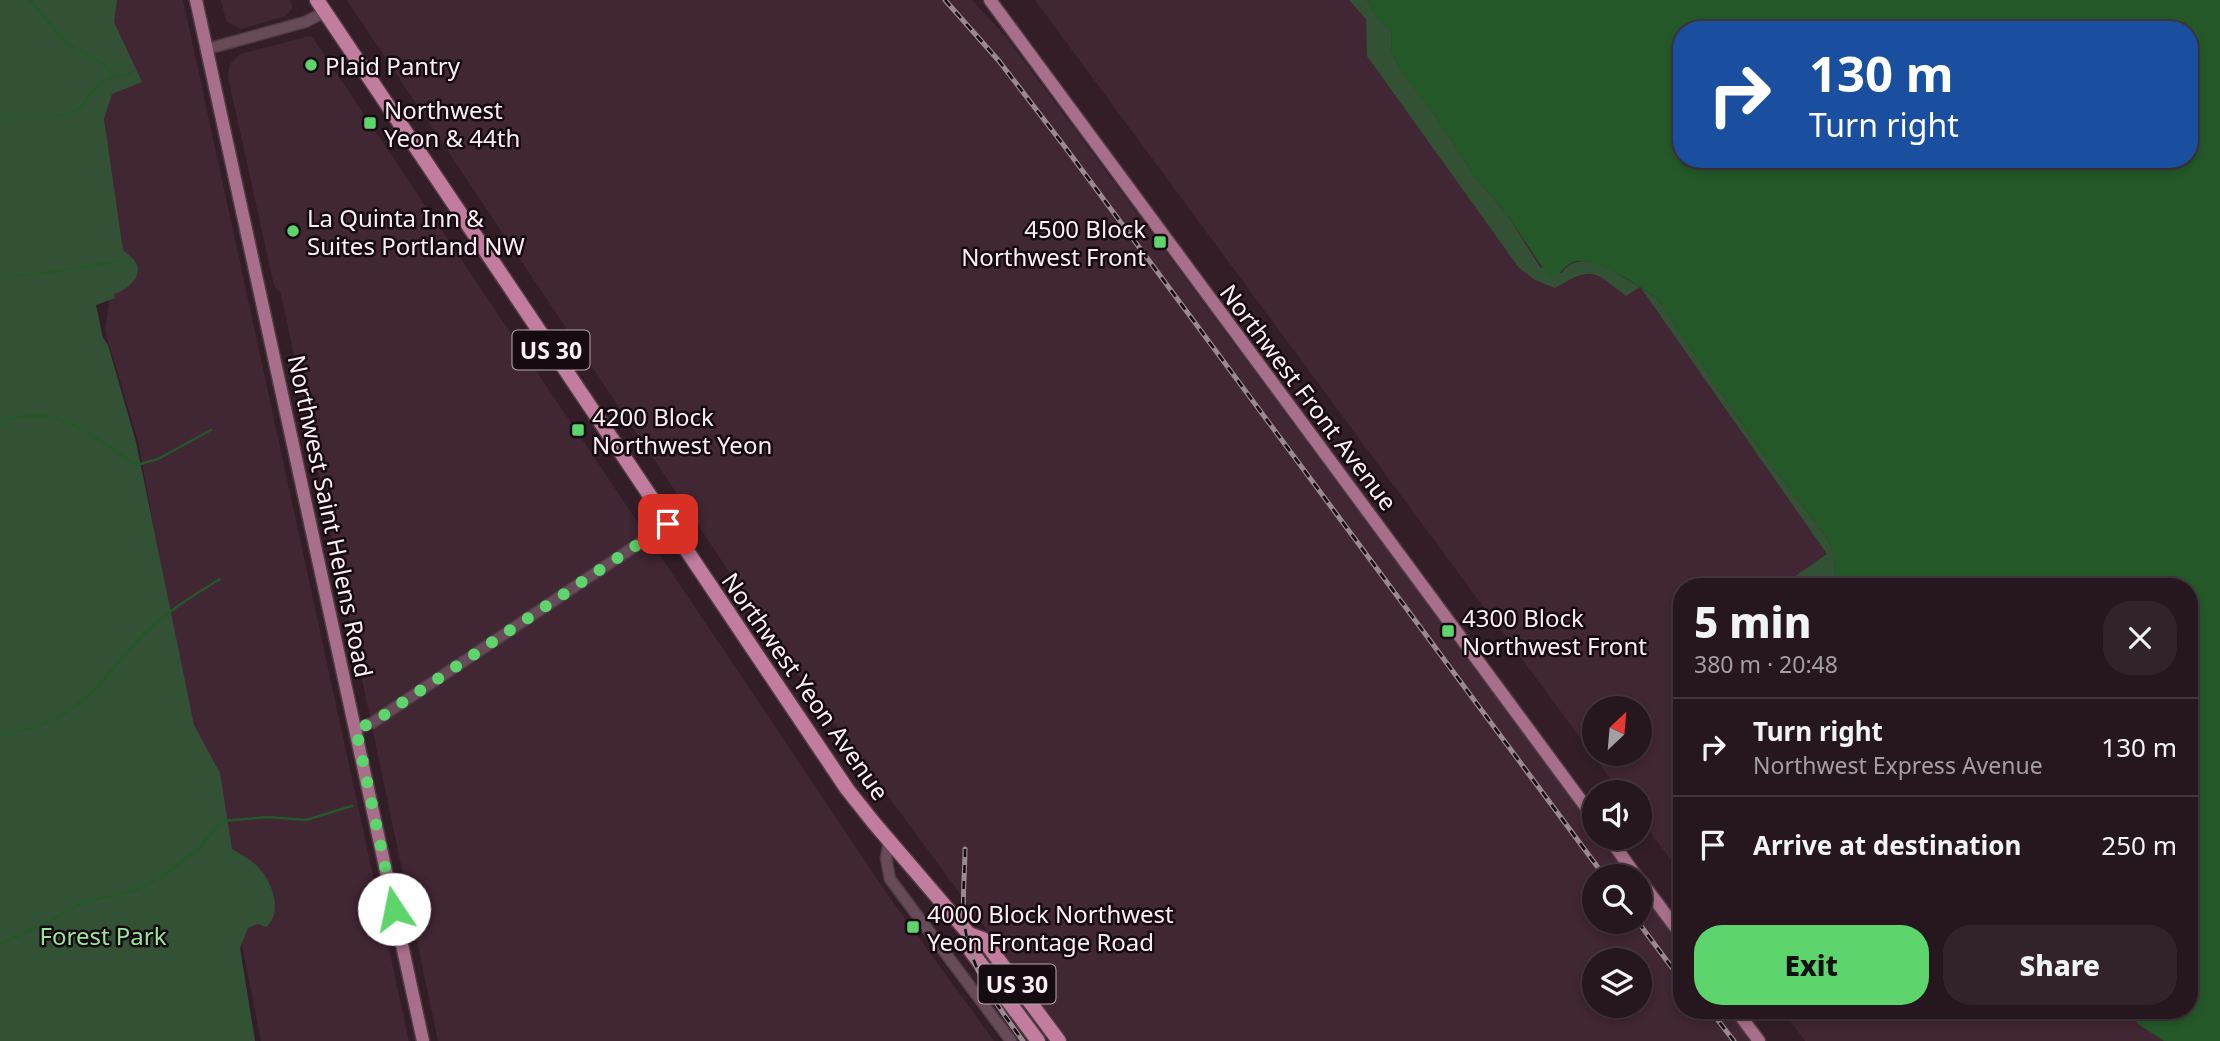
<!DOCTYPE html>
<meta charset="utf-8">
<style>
body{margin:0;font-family:"Noto Sans",sans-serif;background:#32232b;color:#f1f3f6;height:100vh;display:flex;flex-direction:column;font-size:26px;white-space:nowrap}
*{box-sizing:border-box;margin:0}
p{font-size:23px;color:#a49fa4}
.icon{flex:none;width:38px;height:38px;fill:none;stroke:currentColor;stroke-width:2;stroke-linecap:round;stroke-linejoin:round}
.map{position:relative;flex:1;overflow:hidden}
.panel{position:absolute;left:1673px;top:578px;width:525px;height:441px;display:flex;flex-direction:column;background:#26161e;border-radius:28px;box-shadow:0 4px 10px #0003,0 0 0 2px #42353c}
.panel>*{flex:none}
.guide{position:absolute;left:1673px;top:21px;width:525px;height:147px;border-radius:28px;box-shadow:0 4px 10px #0003,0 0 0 2px #42353c;background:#1a4fa0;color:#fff;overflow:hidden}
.needle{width:46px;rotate:26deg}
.fabs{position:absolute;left:1582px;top:696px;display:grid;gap:14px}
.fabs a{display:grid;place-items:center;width:70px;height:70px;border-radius:50%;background:#26161e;box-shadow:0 4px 10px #0003,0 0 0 2px #42353c;font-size:35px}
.pin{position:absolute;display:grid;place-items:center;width:60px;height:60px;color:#fff;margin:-30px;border-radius:14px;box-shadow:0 4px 10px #0006}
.me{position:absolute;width:77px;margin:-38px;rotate:349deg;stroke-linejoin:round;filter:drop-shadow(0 0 5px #0008)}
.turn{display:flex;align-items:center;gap:24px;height:147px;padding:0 21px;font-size:32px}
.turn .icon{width:91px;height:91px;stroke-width:2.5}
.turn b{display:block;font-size:49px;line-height:60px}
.round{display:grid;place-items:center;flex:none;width:74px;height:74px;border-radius:28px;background:#32232b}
.summary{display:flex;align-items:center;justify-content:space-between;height:119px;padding:0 21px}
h1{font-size:42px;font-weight:800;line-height:52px}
.action{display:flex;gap:14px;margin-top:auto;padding:14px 21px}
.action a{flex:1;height:80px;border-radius:28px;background:#5ed56c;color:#111;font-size:28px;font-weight:800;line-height:80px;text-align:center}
.action a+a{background:#32232b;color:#f1f3f6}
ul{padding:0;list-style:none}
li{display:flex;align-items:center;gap:21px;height:98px;padding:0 21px;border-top:2px solid #42353c}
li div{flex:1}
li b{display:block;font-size:26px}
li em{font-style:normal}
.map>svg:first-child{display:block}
.built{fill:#412633;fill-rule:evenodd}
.green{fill:#335135}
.water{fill:#245829;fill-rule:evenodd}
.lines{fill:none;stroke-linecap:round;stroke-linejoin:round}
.stream{stroke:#245829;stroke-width:2.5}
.minor-casing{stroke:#4f3b45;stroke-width:13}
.major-casing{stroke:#4f3b45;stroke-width:15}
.highway-casing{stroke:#4f3b45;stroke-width:17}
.minor{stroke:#674b58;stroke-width:10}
.major{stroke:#a86f8a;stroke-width:12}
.highway{stroke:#c27d9e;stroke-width:14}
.rail-casing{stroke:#9a8991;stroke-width:5}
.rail{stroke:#150b10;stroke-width:2.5;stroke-dasharray:8;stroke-linecap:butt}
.route{stroke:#5ed56c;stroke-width:12;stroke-dasharray:0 21.6}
.poi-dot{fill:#5ed56c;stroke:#150b10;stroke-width:2.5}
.labels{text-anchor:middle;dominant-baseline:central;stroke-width:5;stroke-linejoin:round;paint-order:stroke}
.shield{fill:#150b10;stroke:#b7aab0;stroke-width:2}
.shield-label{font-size:23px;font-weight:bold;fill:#fceef4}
.poi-label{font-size:24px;fill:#fceef4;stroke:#150b10;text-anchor:start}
.street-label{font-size:24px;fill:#fceef4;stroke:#150b10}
.park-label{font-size:24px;fill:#99e59d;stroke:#150b10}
</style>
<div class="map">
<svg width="2220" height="1041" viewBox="0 0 2220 1041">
<rect width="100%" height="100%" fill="#331e28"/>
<g class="built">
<polygon points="114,0 183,0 409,1041 261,1041 241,940 182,683 138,441 105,331 115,257 104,110"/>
<polygon points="221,0 290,0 293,7 286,16 241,29 226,21"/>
<path d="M347,0H972L1007,38L1594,829V838H1601L1630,877H1594V922H1640V890L1682,947V1010H1728L1752,1041H1069L794,669ZM1594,961H1640V1006H1594Z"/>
<path d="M1035,0H1367L1377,17L1623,249L1644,289L1657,299L1860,541L1835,577V586H1682V875L1640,818V793H1621ZM1594,709H1640V754H1594Z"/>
<polygon points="306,37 312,37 888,895 994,1041 438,1041 281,294 274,286 228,77 230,64 240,54"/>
<polygon points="1782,1010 2143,1010 2164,1041 1805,1041"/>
</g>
<g class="green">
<path d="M0,0H117L114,22L142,82L112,94L104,119L123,250C127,254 134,258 136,263C144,277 125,291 114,294L115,298L96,305L103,338L108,345L136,442L194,725L220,773L232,849C241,855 252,860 259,868C273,883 283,913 266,927L258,924L248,928L240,948L255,1041H0Z"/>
<path d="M1349,0H1367L1377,17L1391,32L1392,53L1403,73L1436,117L1476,178L1508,216L1540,267L1562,273C1581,244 1619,276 1640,287L1626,296C1593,270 1592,266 1555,288L1535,280L1519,268L1367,56L1366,19Z"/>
<path d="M1641,288L1657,299L1666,312L1760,450L1827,538C1836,554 1835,569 1835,586H1797L1791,579L1827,554Z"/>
</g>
<path class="water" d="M1367,0H2220V1041H2164L2138,1024L2129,1010H2189V586H1835C1835,569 1836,554 1827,538L1760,450L1657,299C1642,287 1596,257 1576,261C1564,264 1562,276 1549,277L1508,216L1476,178L1436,117L1403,74L1392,53L1391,32L1377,18ZM1682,30H2189V159H1682Z"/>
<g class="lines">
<g class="stream">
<polyline points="30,0 66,43 101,62 114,76"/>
<path d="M0,118L4,116C24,114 63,121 79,109C83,106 87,100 89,96C103,79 109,77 130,74"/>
<polyline points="0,277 61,271 130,259"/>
<path d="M0,421C16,417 39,413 55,418C85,427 111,449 137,465L158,459L211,430"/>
<path d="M0,735C25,730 54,723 75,706C100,687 120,659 142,636C165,613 192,596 220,579"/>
<polyline points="0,944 46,923 84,902 133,891 163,876 198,849 222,821 267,817 306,820 352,806"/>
</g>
<defs>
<g id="minor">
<polyline points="207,49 305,22 325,12"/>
<polyline points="356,729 372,723 668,524"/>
<polyline points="889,842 886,858 890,879 1011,1041"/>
</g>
<g id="major">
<polyline points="196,0 423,1041"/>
<polyline points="990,0 1594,818"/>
<polyline points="1609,838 1637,877"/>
<polyline points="1640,880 1682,936"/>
<polyline points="1736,1010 1759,1041"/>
</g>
<g id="highway">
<polyline points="317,0 847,789 874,823 969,934 983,939 1059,1041"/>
<polyline points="969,934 971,951 1038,1041"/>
</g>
</defs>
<use href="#minor" class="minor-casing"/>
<use href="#major" class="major-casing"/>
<use href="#highway" class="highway-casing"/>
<use href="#minor" class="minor"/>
<use href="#major" class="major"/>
<use href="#highway" class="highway"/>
<defs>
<g id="rail">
<polyline points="945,0 999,61 1065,147 1605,877"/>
<path d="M965,849C965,873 962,897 964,920C969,968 996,1004 1023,1041"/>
<polyline points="1638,922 1682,981"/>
<polyline points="1710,1010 1734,1041"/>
</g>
</defs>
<use href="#rail" class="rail-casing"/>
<use href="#rail" class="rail"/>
</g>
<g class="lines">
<polyline class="route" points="394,909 356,729 372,723 668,524"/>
</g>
<g class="poi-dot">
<circle cx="311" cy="65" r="7"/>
<rect x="363" y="116" width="14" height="14" rx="3.5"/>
<circle cx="293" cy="231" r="7"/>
<rect x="1153" y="235" width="14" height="14" rx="3.5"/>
<rect x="571" y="423" width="14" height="14" rx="3.5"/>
<rect x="1441" y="624" width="14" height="14" rx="3.5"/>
<rect x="906" y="920" width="14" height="14" rx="3.5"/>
</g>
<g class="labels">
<g class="shield">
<rect x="512.5" y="330.5" width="77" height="39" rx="5"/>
<rect x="978.5" y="964.5" width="77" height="39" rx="5"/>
</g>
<g class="shield-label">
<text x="551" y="350">US 30</text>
<text x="1017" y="984">US 30</text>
</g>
<g class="poi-label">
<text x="325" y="65">Plaid Pantry</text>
<text x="384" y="109">Northwest<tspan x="384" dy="28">Yeon &amp; 44th</tspan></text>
<text x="307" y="217">La Quinta Inn &amp;<tspan x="307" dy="28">Suites Portland NW</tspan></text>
<text x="1146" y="228" text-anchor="end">4500 Block<tspan x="1146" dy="28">Northwest Front</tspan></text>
<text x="592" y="416">4200 Block<tspan x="592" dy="28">Northwest Yeon</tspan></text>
<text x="1462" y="617">4300 Block<tspan x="1462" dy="28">Northwest Front</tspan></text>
<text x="927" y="913">4000 Block Northwest<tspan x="927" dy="28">Yeon Frontage Road</tspan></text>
</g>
<g class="street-label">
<text transform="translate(1309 397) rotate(53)">Northwest Front Avenue</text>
<text transform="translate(331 516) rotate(78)">Northwest Saint Helens Road</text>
<text transform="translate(806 686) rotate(55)">Northwest Yeon Avenue</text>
</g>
<g class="park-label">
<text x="103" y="935">Forest Park</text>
</g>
</g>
</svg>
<div class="fabs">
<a><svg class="needle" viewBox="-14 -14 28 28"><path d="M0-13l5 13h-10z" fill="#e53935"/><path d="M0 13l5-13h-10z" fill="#a49fa4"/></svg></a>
<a><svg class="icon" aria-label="sound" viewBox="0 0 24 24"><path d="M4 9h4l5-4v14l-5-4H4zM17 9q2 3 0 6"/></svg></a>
<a><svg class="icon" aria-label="search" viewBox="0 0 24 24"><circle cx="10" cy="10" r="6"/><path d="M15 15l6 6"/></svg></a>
<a><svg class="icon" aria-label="layers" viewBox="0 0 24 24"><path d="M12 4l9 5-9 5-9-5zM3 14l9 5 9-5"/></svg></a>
</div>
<div class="pin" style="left:668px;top:524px;background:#d93025"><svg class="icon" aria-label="arrive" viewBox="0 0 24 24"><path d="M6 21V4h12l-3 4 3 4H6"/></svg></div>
<svg class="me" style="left:394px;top:909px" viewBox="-20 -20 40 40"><circle r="19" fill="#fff"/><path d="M0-13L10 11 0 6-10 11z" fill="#5ed56c"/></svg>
<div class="guide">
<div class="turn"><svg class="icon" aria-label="right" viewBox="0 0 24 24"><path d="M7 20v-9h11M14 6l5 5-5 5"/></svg><div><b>130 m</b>Turn right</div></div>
</div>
<section class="panel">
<div class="summary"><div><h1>5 min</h1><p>380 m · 20:48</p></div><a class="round"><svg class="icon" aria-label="close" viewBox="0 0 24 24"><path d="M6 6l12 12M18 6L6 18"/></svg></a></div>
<ul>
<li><svg class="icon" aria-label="right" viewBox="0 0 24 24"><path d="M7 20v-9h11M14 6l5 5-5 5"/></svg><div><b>Turn right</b><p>Northwest Express Avenue</p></div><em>130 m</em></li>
<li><svg class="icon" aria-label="arrive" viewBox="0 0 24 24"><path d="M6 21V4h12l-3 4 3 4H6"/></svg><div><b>Arrive at destination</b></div><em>250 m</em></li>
</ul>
<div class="action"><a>Exit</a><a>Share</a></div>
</section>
</div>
